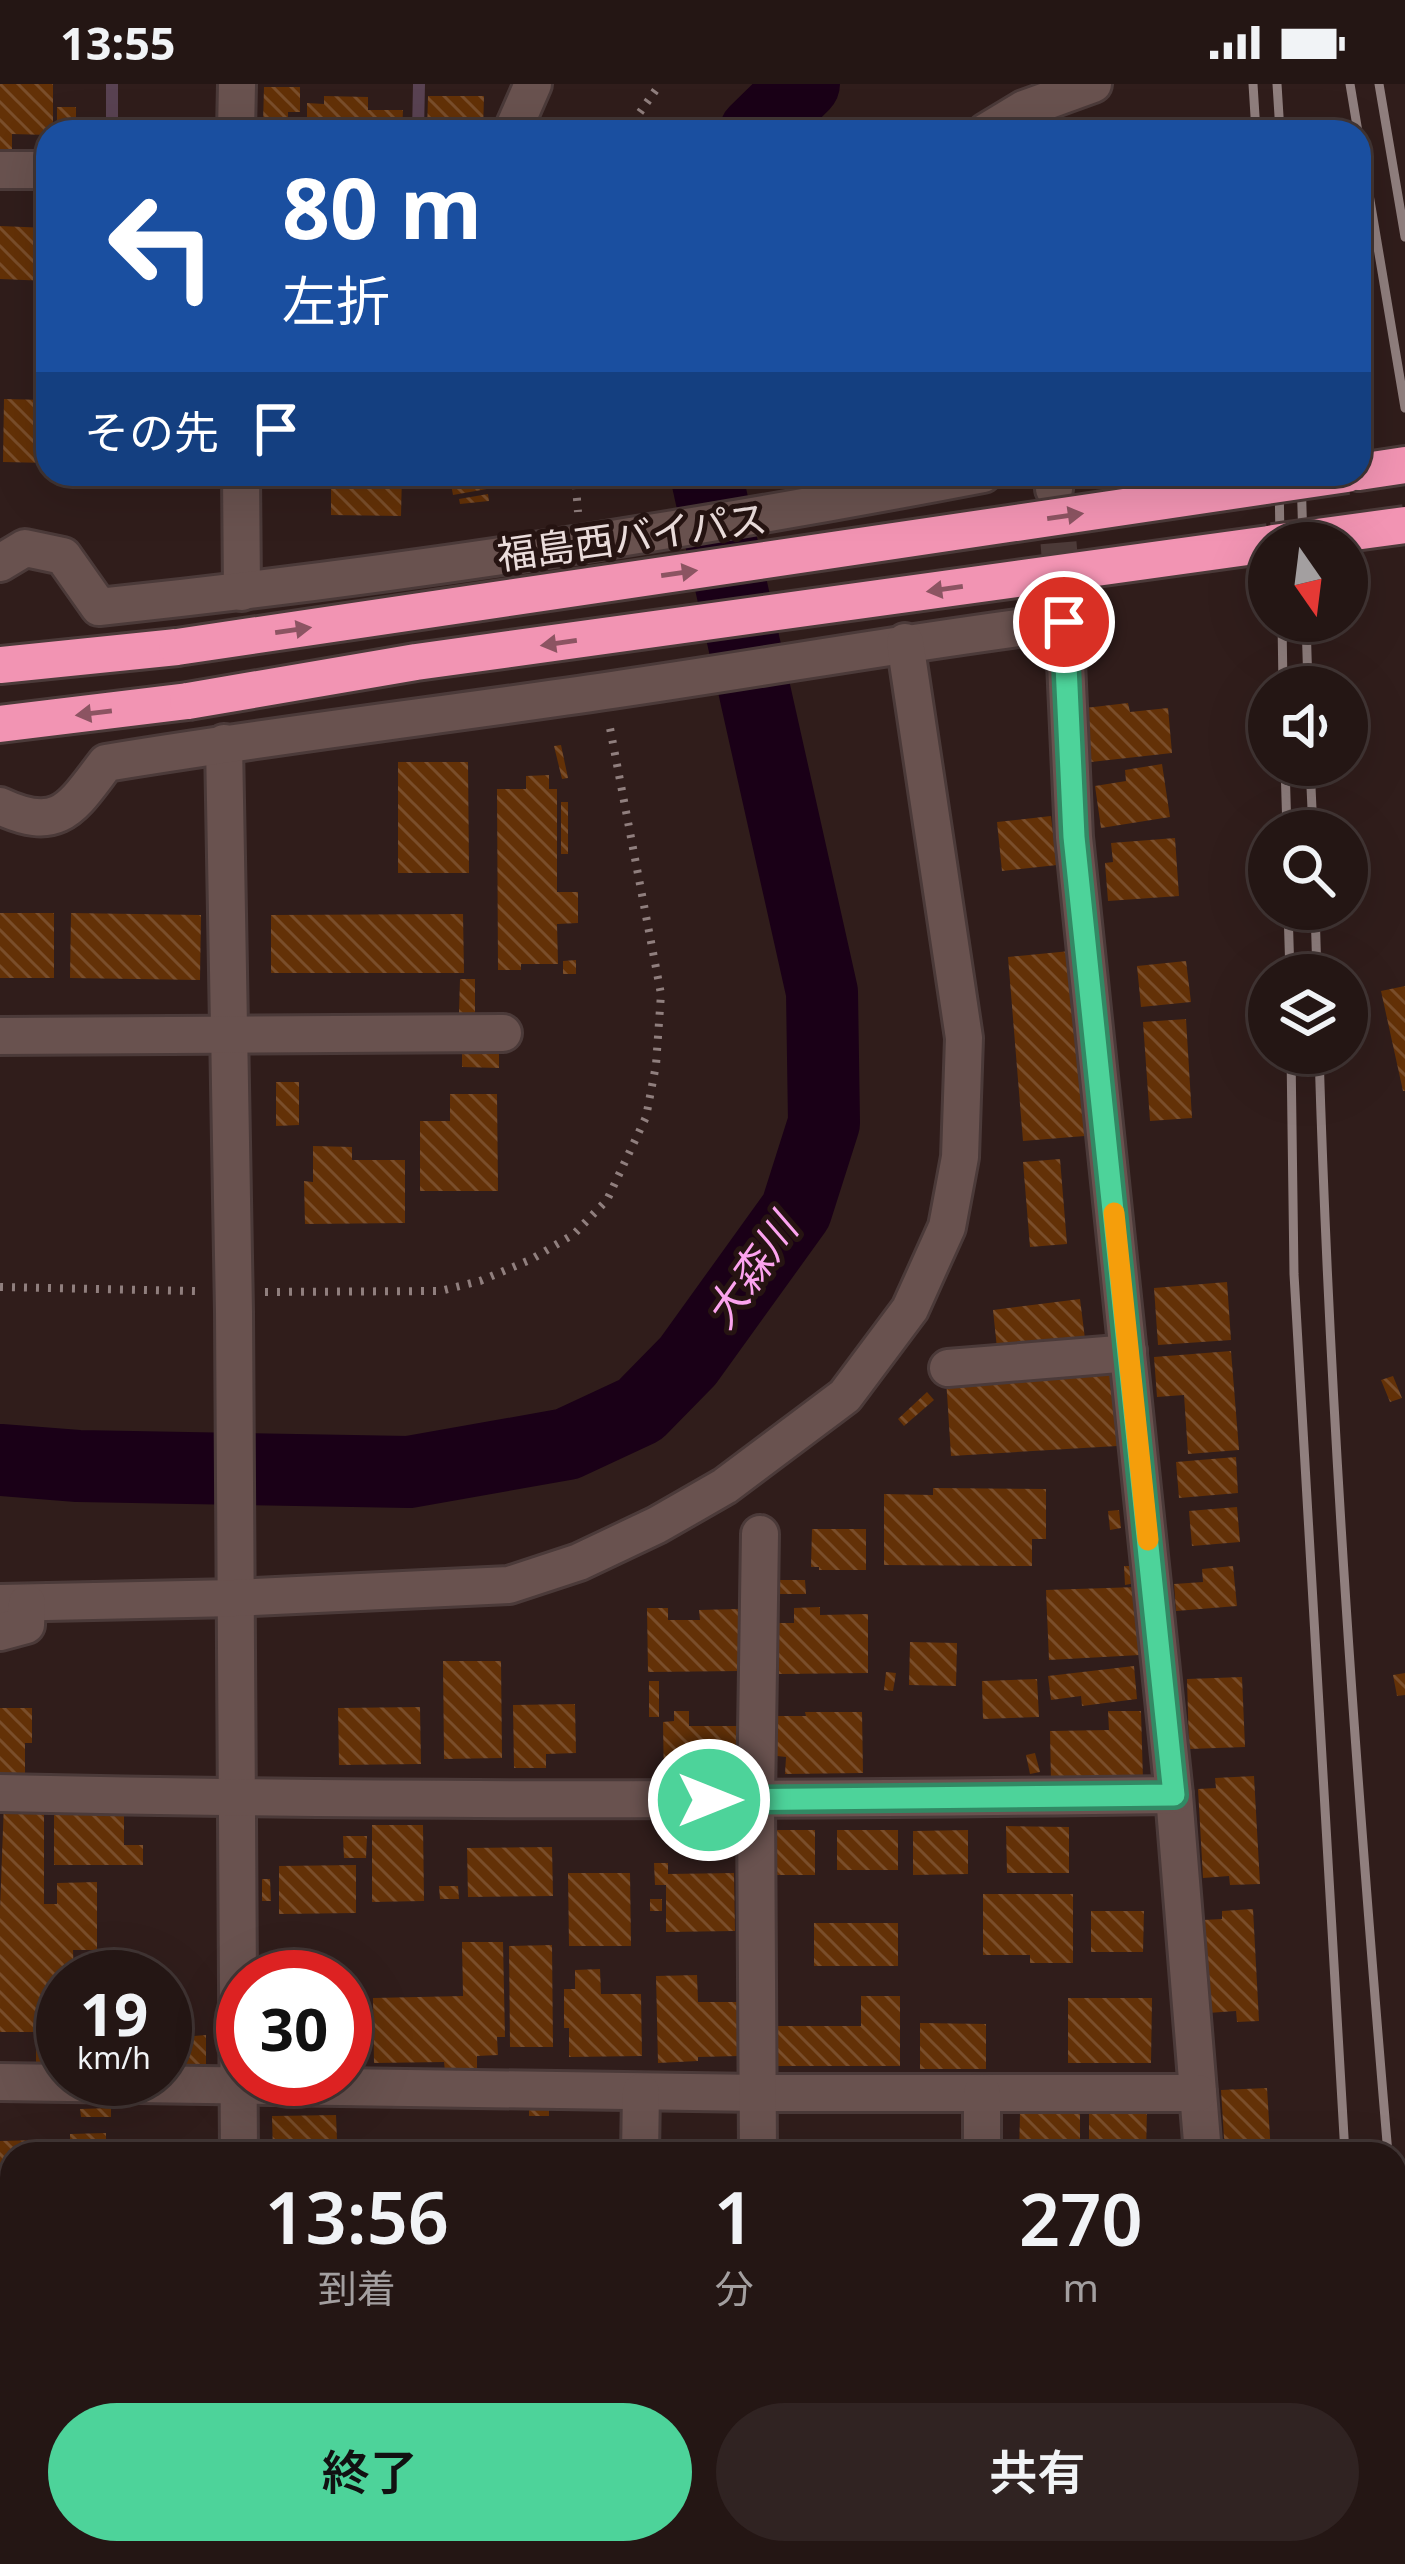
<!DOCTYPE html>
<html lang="ja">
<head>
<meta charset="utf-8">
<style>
	body { margin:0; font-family:"Noto Sans","Noto Sans JP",sans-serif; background:#302322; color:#f1f3f6; height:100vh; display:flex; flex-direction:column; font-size:45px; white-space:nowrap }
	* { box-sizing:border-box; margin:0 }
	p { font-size:39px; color:#a39fa0 }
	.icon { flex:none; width:66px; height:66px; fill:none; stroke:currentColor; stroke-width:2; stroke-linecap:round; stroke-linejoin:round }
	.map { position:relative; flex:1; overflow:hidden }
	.details { position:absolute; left:0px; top:2058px; width:1407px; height:423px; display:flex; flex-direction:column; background:#241614; border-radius:36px 36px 0 0; box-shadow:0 12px 48px #0002,0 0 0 3px #413534 }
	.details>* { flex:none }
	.guide { position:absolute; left:36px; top:36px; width:1335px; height:366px; border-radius:36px; box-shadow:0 12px 48px #0002,0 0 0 3px #413534; background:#1a4fa0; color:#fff; overflow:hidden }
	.needle { width:78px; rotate:166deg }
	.tools { position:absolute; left:1248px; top:438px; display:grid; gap:24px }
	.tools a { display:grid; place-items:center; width:120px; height:120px; border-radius:50%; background:#241614; box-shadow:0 12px 48px #0002,0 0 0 3px #413534; font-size:60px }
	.speed { position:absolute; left:36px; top:1866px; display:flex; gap:24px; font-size:60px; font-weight:700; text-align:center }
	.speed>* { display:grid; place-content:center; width:156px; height:156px; border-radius:50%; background:#241614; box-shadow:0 12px 48px #0002,0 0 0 3px #413534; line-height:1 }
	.speed small { font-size:30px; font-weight:400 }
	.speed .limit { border:18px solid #d22; background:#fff; color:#111 }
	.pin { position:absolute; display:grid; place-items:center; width:102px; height:102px; color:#fff; margin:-51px; border:6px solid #fff; border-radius:50%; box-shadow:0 3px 12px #0007 }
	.me { position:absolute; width:132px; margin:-66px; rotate:90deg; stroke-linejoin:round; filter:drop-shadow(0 0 9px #0008) }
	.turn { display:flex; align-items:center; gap:42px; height:252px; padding:0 48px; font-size:54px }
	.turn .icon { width:156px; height:156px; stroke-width:2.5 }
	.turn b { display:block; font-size:84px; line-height:102px }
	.then { display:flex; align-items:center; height:114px; padding:0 48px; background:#0003; gap:24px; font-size:45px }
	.eta { display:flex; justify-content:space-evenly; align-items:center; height:204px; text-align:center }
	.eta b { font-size:72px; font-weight:600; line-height:84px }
	.action { display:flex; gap:24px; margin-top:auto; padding:24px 48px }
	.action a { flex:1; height:138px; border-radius:72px; background:#4dd39a; color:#111; font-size:48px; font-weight:600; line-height:138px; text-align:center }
	.action a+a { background:#302322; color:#f1f3f6 }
	.status { display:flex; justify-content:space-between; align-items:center; height:84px; padding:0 60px; background:#241614; direction:ltr }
	.status svg { height:33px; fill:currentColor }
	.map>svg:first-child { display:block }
</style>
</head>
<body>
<div class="status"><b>13:55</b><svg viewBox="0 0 49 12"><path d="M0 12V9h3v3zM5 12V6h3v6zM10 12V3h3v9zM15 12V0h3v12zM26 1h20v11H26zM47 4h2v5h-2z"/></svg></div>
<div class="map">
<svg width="1405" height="2480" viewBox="0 0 1405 2480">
	<defs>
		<pattern id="building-back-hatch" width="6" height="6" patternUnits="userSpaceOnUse" patternTransform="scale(3)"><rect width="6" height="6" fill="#633107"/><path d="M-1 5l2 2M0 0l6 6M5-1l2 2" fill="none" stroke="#7a4e2b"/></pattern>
	</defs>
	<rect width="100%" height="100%" fill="#301d1b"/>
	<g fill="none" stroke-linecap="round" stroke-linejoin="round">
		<g stroke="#594252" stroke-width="12">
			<polyline points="112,0 112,48"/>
			<polyline points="418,48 419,0"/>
		</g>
		<g stroke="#1a0017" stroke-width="72">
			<polyline points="755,48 804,0"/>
			<polyline points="0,1376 78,1382 409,1388 567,1360 640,1326 688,1277 796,1127 824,1039 822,908 706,390"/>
		</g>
	</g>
	<g fill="url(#building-back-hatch)">
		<polygon points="0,0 53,0 53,48 48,48 48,51 12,50 12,67 0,67"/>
		<polygon points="264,3 300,3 300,28 288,28 288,39 263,39"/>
		<polygon points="324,12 368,13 368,26 403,26 402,48 303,48 303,40 307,40 307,19 324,20"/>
		<polygon points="428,12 484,12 483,48 427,48"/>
		<rect x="57" y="23" width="19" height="21"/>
		<polygon points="0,142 48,144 48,197 0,195"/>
		<polygon points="4,315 47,316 48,379 3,378"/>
		<polygon points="300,390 320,390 319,398 299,398"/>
		<polygon points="331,390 402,390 401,432 331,431"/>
		<polygon points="425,390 495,390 498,403 453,411 450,395 426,399"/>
		<polygon points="488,410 489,417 460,420 459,415"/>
		<polygon points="1128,619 1130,628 1168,624 1172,669 1091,678 1085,624"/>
		<polygon points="561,661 568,694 562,695 554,662"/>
		<polygon points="398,678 468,678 469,789 398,789"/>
		<polygon points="1162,680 1170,733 1101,744 1095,702 1126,697 1125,686"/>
		<polygon points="549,691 549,705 557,705 557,808 578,808 578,839 557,840 558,880 521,880 521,886 498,886 497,705 526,705 526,692"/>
		<rect x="561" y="718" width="7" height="52"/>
		<polygon points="1051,732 1057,781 1002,787 997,738"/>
		<polygon points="1175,754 1179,812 1108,817 1105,779 1113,778 1111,759"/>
		<rect x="0" y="829" width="54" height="65"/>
		<polygon points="71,829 201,831 200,896 70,894"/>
		<polygon points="463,830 464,889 271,889 271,831"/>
		<polygon points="1070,867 1085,1052 1023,1057 1008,873"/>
		<polygon points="576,876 576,890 563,890 563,877"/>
		<polygon points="1186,877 1191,918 1141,923 1137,882"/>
		<polygon points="460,895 475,895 475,929 459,929"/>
		<polygon points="1405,902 1405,1007 1403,1007 1381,907"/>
		<polygon points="1186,935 1192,1034 1150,1037 1143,938"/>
		<polygon points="462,966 499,966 499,984 462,983"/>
		<polygon points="276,998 299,998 299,1041 276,1042"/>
		<polygon points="450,1010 497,1010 498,1107 420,1107 420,1037 450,1037"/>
		<polygon points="313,1062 352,1063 352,1076 405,1076 405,1139 305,1140 304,1097 313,1098"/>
		<polygon points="1060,1075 1067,1160 1030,1163 1023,1078"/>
		<polygon points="1227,1198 1231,1256 1158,1261 1154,1204"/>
		<polygon points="1080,1215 1086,1263 998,1274 993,1226"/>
		<polygon points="1231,1267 1239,1366 1188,1370 1184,1311 1157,1313 1154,1273"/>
		<polygon points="1112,1284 1117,1362 951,1372 946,1294"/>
		<polygon points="1393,1292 1402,1314 1390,1318 1381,1296"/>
		<polygon points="927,1308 934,1316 904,1342 898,1335"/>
		<polygon points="1236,1373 1238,1409 1179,1414 1176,1378"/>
		<polygon points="933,1404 1046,1405 1046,1455 1032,1455 1032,1482 884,1481 884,1410 933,1411"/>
		<polygon points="1237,1423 1240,1458 1192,1462 1189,1427"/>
		<polygon points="1119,1426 1121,1444 1110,1446 1108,1427"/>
		<polygon points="812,1445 866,1445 866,1486 819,1486 819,1483 811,1483"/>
		<polygon points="1124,1482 1135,1482 1136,1499 1125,1501"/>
		<polygon points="1233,1482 1237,1522 1176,1527 1174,1500 1203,1498 1202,1485"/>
		<polygon points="775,1496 805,1496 806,1510 775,1510"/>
		<polygon points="1137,1503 1140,1571 1049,1576 1046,1506"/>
		<polygon points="820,1523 820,1531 868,1530 868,1589 779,1590 778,1539 794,1539 794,1524"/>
		<polygon points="647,1524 668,1524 668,1536 700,1536 699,1526 740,1525 741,1587 648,1588"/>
		<polygon points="910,1558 957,1559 956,1602 909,1601"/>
		<polygon points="443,1577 501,1577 502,1674 444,1675"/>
		<polygon points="1134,1582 1137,1615 1082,1622 1081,1612 1051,1616 1048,1592"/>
		<polygon points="886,1588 896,1589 893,1607 884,1606"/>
		<polygon points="1405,1589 1405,1611 1397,1612 1393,1591"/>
		<polygon points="1242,1593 1245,1663 1189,1665 1187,1595"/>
		<polygon points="1037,1595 1039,1633 983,1635 982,1597"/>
		<rect x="649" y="1597" width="10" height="36"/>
		<polygon points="575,1620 576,1669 546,1670 546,1684 514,1684 513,1621"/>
		<polygon points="420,1623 421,1680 339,1681 338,1624"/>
		<polygon points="0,1624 32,1624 32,1659 25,1659 25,1692 0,1693"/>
		<polygon points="674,1627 689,1627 689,1642 738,1642 738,1699 664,1700 663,1638 674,1637"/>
		<polygon points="1108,1627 1141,1627 1143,1696 1051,1698 1050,1647 1109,1646"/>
		<polygon points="805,1628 862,1628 863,1689 785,1690 786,1673 777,1672 776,1632 806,1632"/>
		<polygon points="1035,1669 1040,1688 1030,1690 1026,1671"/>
		<polygon points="1254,1692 1260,1800 1230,1801 1229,1792 1203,1794 1198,1705 1216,1704 1215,1694"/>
		<polygon points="4,1718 44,1718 44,1820 57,1820 57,1799 97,1798 97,1866 73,1866 74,1893 63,1893 63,1931 35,1932 35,1948 0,1948 0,1825"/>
		<polygon points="54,1725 124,1725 124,1761 143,1761 143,1781 54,1781"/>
		<polygon points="372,1741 423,1741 424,1817 372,1818"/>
		<polygon points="1006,1742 1069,1743 1069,1789 1007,1789"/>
		<polygon points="774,1746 815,1746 815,1791 773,1791"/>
		<rect x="837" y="1746" width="61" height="40"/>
		<polygon points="968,1746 968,1790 913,1791 913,1747"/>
		<polygon points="343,1752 367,1752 366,1774 344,1774"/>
		<polygon points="552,1763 553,1812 468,1813 467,1764"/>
		<polygon points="654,1779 668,1779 668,1790 734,1789 735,1847 666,1848 666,1801 655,1801"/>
		<polygon points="356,1781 356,1829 279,1830 279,1782"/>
		<polygon points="568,1789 630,1789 631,1862 569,1862"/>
		<polygon points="262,1795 270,1795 271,1817 262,1817"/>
		<polygon points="439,1802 458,1802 459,1815 440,1815"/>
		<polygon points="983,1810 1073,1810 1073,1879 1030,1879 1030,1871 983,1871"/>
		<rect x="650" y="1815" width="12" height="12"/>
		<polygon points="1253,1825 1259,1937 1237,1938 1236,1927 1208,1929 1203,1836 1222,1835 1222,1827"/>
		<polygon points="1091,1827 1144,1827 1143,1868 1091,1868"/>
		<rect x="814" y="1839" width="84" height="43"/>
		<polygon points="462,1858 503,1858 505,1953 497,1953 498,1971 477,1972 477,1988 445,1988 444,1978 374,1979 373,1914 463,1912"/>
		<polygon points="552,1861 553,1963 510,1963 509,1862"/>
		<polygon points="600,1885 601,1910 641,1910 642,1972 569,1973 569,1944 564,1944 564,1905 575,1905 575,1886"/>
		<polygon points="697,1891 698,1918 739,1918 739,1972 698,1973 698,1977 658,1979 656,1892"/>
		<polygon points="345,1904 360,1904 361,1980 345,1981"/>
		<polygon points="861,1912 900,1912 900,1982 772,1982 772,1942 861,1942"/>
		<polygon points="1068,1914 1152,1914 1151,1979 1068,1979"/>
		<polygon points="174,1916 174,1932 194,1932 194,1952 206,1951 206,1980 191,1981 191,1986 165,1986 165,1917"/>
		<polygon points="44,1934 63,1934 63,1985 36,1986 36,1955 44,1955"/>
		<polygon points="920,1939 986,1940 986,1985 920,1985"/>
		<polygon points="1267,2004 1271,2070 1225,2070 1221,2006"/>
		<rect x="529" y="2021" width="20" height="11"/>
		<polygon points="111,2024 111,2033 81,2033 80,2025"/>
		<polygon points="1089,2024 1147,2024 1146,2070 1089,2070"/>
		<polygon points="1020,2029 1080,2029 1080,2070 1019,2070"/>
		<polygon points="336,2031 337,2057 332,2058 332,2070 273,2070 272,2032"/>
		<polygon points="106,2049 106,2070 70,2070 70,2050"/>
		<polygon points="40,2056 40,2070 12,2070 12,2121 0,2121 0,2057"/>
		<polygon points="522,2057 580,2057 580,2070 523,2070"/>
		<rect x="773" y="2059" width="177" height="11"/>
		<polygon points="0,2225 12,2225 12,2273 0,2274"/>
		<polygon points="12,2328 12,2352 0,2352 0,2329"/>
		<rect x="0" y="2371" width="12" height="86"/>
		<rect x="272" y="2469" width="66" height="7"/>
		<polygon points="345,2469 450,2469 450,2477 345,2479"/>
		<polygon points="455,2469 600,2469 600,2475 455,2477"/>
		<polygon points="1172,2469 1201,2469 1202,2480 1173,2480"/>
		<polygon points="1253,2469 1288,2469 1289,2480 1254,2480"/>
	</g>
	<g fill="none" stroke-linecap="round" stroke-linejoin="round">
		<polyline stroke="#4c3a38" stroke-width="36" stroke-dasharray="36 18" stroke-linecap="butt" points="1054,405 1063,513"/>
		<defs>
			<g id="minor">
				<polyline points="236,48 237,0"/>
				<polyline points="512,48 533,0"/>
				<polyline points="986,48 1024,25 1093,0"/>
				<polyline points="0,86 48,86"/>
				<polyline points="241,390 242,508"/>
				<polyline points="1054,405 1055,390"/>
				<path d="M 0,479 L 25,464 L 63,472 L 99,523 C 395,492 691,446 983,390"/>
				<polyline points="1063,513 1074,753 1174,1711 1203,2070"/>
				<polyline points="224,659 234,1228 239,2070"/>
				<path d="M 0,722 C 60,750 72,723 106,679 C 274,651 443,631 612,606 C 763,584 912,557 1063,538"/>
				<polyline points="0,952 503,949"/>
				<polyline points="948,1284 1118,1270 1128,1267"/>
				<polyline points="0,1519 235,1514 509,1501 579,1478 657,1441 725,1402 845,1312 910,1225 947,1143 960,1073 964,954 905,558"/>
				<polyline points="0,1548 26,1541 27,1519"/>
				<path d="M 0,1709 C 392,1718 783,1716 1174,1711"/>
				<polyline points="0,1998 759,2009 1198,2009"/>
				<polyline points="640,2070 641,2008"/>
				<polyline points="758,2070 756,1716 760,1450"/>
				<polyline points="982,2070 982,2009"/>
				<polyline points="1237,2469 1237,2480"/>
				<polyline points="232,2480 232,2469"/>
				<polyline points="754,2480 754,2469"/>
			</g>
			<g id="highway">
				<polyline points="1359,388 1405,381"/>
				<polyline points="0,581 177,563"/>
				<polyline points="0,640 188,617"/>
			</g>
		</defs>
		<use href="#minor" stroke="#4b3a39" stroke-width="42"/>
		<use href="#highway" stroke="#4b3a39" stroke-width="42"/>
		<g stroke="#907f7e" stroke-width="8" stroke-dasharray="3 9" stroke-linecap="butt">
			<polyline points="626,48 660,0"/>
			<polyline points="575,390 578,428"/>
			<polyline points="0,1203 196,1207"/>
			<polyline points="265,1208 440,1207 480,1197 532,1175 574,1150 607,1116 646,1033 656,981 661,910 610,644"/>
		</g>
		<use href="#minor" stroke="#69524f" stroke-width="36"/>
		<use href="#highway" stroke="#f294b3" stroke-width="36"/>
		<g stroke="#907f7e" stroke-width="9">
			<polyline points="1253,0 1256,48"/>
			<polyline points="1277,0 1280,48"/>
			<polyline points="1350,0 1358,48"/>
			<polyline points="1379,0 1405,153"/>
			<polyline points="1359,51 1405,324"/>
			<polyline points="1279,390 1280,459"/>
			<polyline points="1301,390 1303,459"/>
			<polyline points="1282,537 1283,603"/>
			<polyline points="1306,537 1308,603"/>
			<polyline points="1285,681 1287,747"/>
			<polyline points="1310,681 1313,747"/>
			<polyline points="1288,825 1290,891"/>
			<polyline points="1315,825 1317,891"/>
			<polyline points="1291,969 1294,1190 1345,2070"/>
			<path d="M 1319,969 C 1330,1336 1357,1704 1388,2070"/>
			<polyline points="1395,2151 1405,2269"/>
			<polyline points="1369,2469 1370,2480"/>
		</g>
		<defs>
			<g id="highway-bridge">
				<polyline points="1273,459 1405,441"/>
				<polyline points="177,563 1347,390"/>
				<polyline points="188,617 416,578 1269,460"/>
			</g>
		</defs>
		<use href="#highway-bridge" stroke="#4b3a39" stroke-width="42" stroke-linecap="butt"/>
		<use href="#highway-bridge" stroke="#f294b3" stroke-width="36"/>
	</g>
	<defs><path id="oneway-solid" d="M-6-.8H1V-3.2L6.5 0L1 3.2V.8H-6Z" transform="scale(3)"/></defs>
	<g fill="#8c5462">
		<use href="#oneway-solid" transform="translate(1065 432) rotate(-8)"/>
		<use href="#oneway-solid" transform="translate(679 489) rotate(-8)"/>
		<use href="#oneway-solid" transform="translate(945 505) rotate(172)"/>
		<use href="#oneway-solid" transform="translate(293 546) rotate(-8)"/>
		<use href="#oneway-solid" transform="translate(559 559) rotate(172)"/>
		<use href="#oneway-solid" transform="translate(94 629) rotate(173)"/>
	</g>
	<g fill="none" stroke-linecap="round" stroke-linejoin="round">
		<defs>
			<polyline id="route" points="709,1716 1174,1711 1074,753 1064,538"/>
		</defs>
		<use href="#route" stroke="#328964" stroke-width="30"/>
		<use href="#route" stroke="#4dd39a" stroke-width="21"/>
		<polyline stroke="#f59e0b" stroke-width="21" points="1114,1129 1148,1456"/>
	</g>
	<g text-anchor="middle" stroke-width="10" stroke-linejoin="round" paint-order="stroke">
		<g font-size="39" fill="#ebdddc" stroke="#261412">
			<text transform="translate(632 453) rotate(-8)" y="14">福島西バイパス</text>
		</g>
		<g font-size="42" font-style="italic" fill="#fca3ef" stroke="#261412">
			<text transform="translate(751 1187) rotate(-55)" y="15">大森川</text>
		</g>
	</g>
</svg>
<div class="tools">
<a><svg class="needle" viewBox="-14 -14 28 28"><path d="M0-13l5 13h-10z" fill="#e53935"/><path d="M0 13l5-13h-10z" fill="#a39fa0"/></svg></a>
<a><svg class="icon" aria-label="sound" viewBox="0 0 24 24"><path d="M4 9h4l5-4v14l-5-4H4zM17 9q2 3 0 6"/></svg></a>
<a><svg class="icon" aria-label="search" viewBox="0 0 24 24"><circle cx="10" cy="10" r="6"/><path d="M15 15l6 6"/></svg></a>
<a><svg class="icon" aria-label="layers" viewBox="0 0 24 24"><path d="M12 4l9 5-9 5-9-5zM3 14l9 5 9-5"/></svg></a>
</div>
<div class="speed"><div>19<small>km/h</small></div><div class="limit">30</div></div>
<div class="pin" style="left:1064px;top:538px;background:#d93025"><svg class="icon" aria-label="arrive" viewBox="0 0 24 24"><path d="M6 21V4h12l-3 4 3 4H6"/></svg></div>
<svg class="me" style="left:709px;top:1716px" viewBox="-20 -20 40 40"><circle r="17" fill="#4dd39a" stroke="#fff" stroke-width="3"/><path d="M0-11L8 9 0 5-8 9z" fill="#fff"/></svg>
<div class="guide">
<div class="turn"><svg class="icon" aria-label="left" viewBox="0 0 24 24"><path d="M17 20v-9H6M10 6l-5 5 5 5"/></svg><div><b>80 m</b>左折</div></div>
<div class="then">その先<svg class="icon" aria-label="arrive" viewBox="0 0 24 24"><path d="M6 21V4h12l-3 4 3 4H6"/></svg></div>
</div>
<section class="details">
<div class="eta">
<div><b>13:56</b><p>到着</p></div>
<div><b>1</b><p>分</p></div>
<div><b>270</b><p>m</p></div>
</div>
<div class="action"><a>終了</a><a>共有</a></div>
</section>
</div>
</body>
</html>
